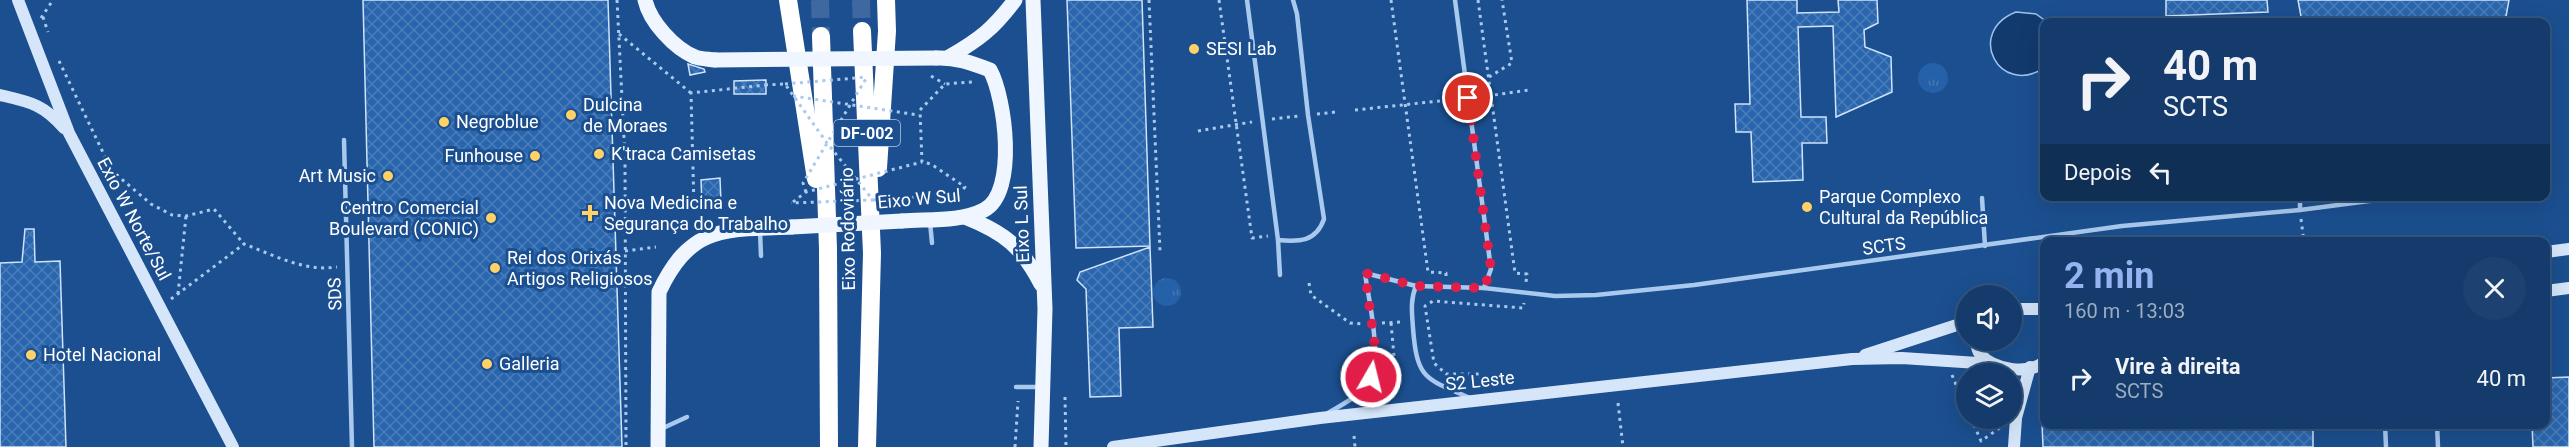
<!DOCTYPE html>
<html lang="pt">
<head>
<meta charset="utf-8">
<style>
	body { margin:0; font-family:Roboto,sans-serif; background:#1d4271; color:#f1f3f6; height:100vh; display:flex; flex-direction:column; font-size:22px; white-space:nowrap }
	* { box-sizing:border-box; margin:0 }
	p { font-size:20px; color:#9dadc1 }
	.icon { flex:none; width:33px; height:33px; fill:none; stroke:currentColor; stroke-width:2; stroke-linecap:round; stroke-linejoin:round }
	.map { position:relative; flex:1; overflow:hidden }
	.drawer { position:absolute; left:2040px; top:237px; width:510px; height:192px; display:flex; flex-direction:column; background:#143b6b; border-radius:12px; box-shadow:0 6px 24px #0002,0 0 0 2px #33557e }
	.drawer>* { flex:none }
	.hud { position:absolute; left:2040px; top:18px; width:510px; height:183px; border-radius:12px; box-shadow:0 6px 24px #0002,0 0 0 2px #33557e; background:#143b6b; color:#f1f3f6; overflow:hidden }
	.fabs { position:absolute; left:1956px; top:285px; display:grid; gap:12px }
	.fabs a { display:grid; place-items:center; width:66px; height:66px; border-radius:50%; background:#143b6b; box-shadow:0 6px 24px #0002,0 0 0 2px #33557e; font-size:30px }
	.pin { position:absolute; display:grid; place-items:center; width:51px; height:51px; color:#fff; margin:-26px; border:3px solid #fff; border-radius:50%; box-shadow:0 2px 6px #0007 }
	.me { position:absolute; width:66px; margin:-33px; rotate:8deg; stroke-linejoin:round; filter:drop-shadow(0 0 4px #0008) }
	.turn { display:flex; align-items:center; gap:21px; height:126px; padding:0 24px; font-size:27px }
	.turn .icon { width:78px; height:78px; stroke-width:2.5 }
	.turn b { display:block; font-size:42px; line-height:51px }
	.then { display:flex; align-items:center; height:57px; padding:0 24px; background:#0003; gap:12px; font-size:22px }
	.round { display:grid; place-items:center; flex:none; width:63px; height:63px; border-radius:32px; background:#1d4271 }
	.headline { display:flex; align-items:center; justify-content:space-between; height:102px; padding:0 24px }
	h1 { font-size:36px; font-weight:700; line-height:45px; color:#95b2f1 }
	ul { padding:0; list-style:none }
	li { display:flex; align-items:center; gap:18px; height:78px; padding:0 24px }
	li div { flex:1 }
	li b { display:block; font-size:22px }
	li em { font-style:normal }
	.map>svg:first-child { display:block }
</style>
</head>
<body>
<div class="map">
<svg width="2569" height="447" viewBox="0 0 2569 447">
	<defs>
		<pattern id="grass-tufts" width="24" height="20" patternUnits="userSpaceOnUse" patternTransform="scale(1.5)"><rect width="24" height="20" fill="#2461a8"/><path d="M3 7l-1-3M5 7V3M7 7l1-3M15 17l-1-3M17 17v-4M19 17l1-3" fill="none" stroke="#4579b5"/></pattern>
		<pattern id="building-cross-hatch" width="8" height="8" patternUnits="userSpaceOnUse" patternTransform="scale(1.5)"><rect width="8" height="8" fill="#2a66ad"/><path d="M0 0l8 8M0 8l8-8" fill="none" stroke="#4a7db9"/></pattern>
	</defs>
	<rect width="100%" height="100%" fill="#1b4f8f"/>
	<g fill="url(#grass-tufts)">
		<circle cx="1933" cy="78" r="15"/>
		<circle cx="1167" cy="292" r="14"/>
	</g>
	<path fill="#123a6d" stroke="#9cc4f0" stroke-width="1.5" d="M 2016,12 L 2036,14 L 2047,22 L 2044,22 L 2044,68 C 1999,97 1965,32 2016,12 Z"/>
	<g fill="url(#building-cross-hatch)" stroke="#cfe3fa" stroke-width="1.5">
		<polygon points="363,0 608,0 622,447 374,447"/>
		<polygon points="1067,0 1142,0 1150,246 1076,248"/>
		<polygon points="1747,0 1797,0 1797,13 1839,12 1838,0 1877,0 1878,23 1864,30 1865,47 1891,57 1892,92 1836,117 1833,26 1798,27 1801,117 1826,117 1827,143 1802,143 1803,180 1753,182 1751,132 1736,132 1735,104 1750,104"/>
		<polygon points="2166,0 2267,0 2268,12 2166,16"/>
		<polygon points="2298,0 2509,0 2505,22 2302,22"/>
		<polygon points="688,64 704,69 705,72 690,75"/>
		<polygon points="766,80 766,94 734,94 734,81"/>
		<polygon points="720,178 721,203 702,204 701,180"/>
		<polygon points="25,229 34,229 35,262 60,261 66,447 0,447 0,263 22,262"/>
		<polygon points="1150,247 1153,327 1119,328 1121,396 1090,397 1086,289 1077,280 1080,272"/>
		<polygon points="2569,377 2569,447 2533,447 2532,424 2546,424 2546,378"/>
		<polygon points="2042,424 2313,424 2313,447 2043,447"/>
	</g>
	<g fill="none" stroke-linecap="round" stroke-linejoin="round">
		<g stroke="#3d69a0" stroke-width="18" stroke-dasharray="18 9" stroke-linecap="butt">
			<polyline points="820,0 821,36"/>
			<polyline points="861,0 862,31"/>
		</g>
		<g stroke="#a9c9ee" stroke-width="3" stroke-dasharray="3 4.5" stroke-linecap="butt">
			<polyline points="617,0 625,157 692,153"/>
			<polyline points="1149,0 1160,251"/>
			<polyline points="1219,0 1252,238 1268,236"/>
			<polyline points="1391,0 1428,272 1446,273 1446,276"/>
			<polyline points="1478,0 1515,273 1527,274 1526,282"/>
			<polyline points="43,17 48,32"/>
			<polyline points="41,18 53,0"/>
			<polyline points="619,34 691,93"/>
			<polyline points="59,61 112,171 151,204 172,215 186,216 214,209 244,244"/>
			<polyline points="931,76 945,84"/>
			<polyline points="1489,77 1512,63 1502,0"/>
			<polyline points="1480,97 1529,90"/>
			<polyline points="1355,110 1458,99"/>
			<polyline points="1317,114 1336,112"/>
			<polyline points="1272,119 1299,116"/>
			<polyline points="1198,131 1252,122"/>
			<polyline points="625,157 626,447"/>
			<polyline points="921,197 958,195 965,187 931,164 922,162 920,110 945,84 972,82"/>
			<polyline points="694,207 691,93 765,85"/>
			<polyline points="2301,219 2304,242"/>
			<polyline points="2331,242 2339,242"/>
			<polyline points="625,251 656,247"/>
			<polyline points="1309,283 1311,295 1350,323 1363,324"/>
			<polyline points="178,294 186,216"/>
			<path d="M 171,299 L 244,244 C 274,255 304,272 337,267"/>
			<polyline points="1382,323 1402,322"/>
			<polyline points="1391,323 1397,390"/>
			<polyline points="1952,375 1966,409"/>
			<polyline points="1481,380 1480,374 1446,374 1434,363 1425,306 1433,301 1523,308 1524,303"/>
			<polyline points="1065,397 1066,447"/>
			<polyline points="1618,403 1623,447"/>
			<polyline points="1971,418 1981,441 2001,427"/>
			<polyline points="1354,436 1355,447"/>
			<polyline points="1015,447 1018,401"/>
		</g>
		<g stroke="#a9c9ee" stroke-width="4.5">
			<path d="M 1247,0 L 1278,240 C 1299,242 1316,242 1324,219 L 1308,115 L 1297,14 L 1293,0"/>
			<polyline points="1455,0 1491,269 1484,288"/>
			<polyline points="344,140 352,447"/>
			<polyline points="2300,196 2300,210"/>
			<polyline points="1982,198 1985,246"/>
			<polyline points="930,222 932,243"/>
			<polyline points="760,231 761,256"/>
			<polyline points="1278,240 1280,275"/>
			<path d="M 1416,286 C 1410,300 1412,313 1413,328 C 1417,380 1425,378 1470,398"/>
			<polyline points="1016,387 1040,387"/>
			<path d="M 1328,413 C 1338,407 1350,401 1359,393 C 1388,370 1369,306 1365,273 L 1416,286 L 1484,288 L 1555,296 L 1596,295 L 1694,285 L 2122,226 L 2300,210 L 2407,196"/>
			<polyline points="2385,424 2386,447"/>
			<polyline points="2437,424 2438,447"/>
			<polyline points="661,429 687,417"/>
		</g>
		<g stroke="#d6e6fa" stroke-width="12">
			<polyline points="18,0 69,133 233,447"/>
			<path d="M 0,95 C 30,102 43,104 64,128"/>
			<polyline points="2546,252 2569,249"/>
			<polyline points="2546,291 2569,288"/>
			<polyline points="2012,309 2044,309"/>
			<path d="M 1975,340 C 1977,345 1977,351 1980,354 C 1994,370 2028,375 2044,362"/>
			<polyline points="1865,355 1966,322"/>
			<polyline points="2012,393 2015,414"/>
			<polyline points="1113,447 1320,418 1852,359 1902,358 1993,364"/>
			<polyline points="2014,447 2016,418 2030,367"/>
		</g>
		<g stroke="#f0f6ff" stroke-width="15">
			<path d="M 645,0 C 650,22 674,48 695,57 C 701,59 709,59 715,60"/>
			<polyline points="1033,0 1045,309 1041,447"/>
			<path d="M 949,57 C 980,39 993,29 1015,0"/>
			<path d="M 965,217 C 1005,233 1021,246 1041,284"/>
			<path d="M 902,221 C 928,219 961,222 984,210 C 1018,193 1005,97 990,70 C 972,63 955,57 936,58"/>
			<path d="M 658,447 L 659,292 C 691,224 725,230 792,227"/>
		</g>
		<g stroke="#fff" stroke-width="18">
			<polyline points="788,0 816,179"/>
			<polyline points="862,31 872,253 867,447"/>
			<polyline points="821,36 828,249 829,447"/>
			<polyline points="878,168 887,31 886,0"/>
		</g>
		<g stroke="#a9c9ee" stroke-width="3" stroke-dasharray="3 4.5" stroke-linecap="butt">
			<polyline points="785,84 867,77"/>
			<polyline points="765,85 785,84 827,143 873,200 791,203"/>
			<polyline points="793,96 918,115"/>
			<polyline points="806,192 803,183 867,77"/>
			<polyline points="873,200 921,197"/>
			<polyline points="793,202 806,192 922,162"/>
		</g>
		<g stroke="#f0f6ff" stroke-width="15">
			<polyline points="715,60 936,58"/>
			<polyline points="792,227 902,221"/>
		</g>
	</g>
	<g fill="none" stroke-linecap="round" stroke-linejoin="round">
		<polyline stroke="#e11d48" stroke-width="10" stroke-dasharray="0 18" points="1371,377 1376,355 1365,273 1416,286 1484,288 1491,269 1468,98"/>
	</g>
	<g fill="#ffd166" stroke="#1b4f8f" stroke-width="2">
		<circle cx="1194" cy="49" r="6"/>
		<circle cx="571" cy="115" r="6"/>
		<circle cx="444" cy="122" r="6"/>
		<circle cx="599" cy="154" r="6"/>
		<circle cx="535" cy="156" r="6"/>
		<circle cx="388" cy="176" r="6"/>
		<circle cx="1807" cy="207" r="6"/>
		<path d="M587 204h6v6h6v6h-6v6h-6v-6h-6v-6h6z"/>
		<circle cx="491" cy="218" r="6"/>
		<circle cx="495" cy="268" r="6"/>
		<circle cx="31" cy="355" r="6"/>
		<circle cx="487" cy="364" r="6"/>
	</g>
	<g text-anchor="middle" stroke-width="6" stroke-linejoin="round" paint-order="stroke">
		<rect fill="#1b4f8f" stroke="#bbcadd" stroke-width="1.5" x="834" y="120" width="66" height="26" rx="4.5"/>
		<g font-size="16" font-weight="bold" fill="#fff">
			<text x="867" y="139">DF-002</text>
		</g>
		<g font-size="18" fill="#fff" stroke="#1b4f8f" text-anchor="start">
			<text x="1206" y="55">SESI Lab</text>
			<text x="583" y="111">Dulcina<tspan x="583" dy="21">de Moraes</tspan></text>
			<text x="456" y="128">Negroblue</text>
			<text x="611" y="160">K'traca Camisetas</text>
			<text x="523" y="162" text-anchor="end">Funhouse</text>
			<text x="376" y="182" text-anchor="end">Art Music</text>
			<text x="1819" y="203">Parque Complexo<tspan x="1819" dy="21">Cultural da República</tspan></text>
			<text x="604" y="209">Nova Medicina e<tspan x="604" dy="21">Segurança do Trabalho</tspan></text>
			<text x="479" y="214" text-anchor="end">Centro Comercial<tspan x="479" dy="21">Boulevard (CONIC)</tspan></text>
			<text x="507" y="264">Rei dos Orixás<tspan x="507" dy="21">Artigos Religiosos</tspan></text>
			<text x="43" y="361">Hotel Nacional</text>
			<text x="499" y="370">Galleria</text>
		</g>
		<g font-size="18" fill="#fff" stroke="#1b4f8f">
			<text transform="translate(919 199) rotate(-5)" y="6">Eixo W Sul</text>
			<text transform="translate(134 219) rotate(62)" y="6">Exio W Norte/Sul</text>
			<text transform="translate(1022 224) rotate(-92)" y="6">Eixo L Sul</text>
			<text transform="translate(848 229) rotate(-91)" y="6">Eixo Rodoviário</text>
			<text transform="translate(1884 246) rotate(-8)" y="6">SCTS</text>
			<text transform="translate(335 294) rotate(-92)" y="6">SDS</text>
			<text transform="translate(1480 381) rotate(-6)" y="6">S2 Leste</text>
		</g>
	</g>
</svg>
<div class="fabs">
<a><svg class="icon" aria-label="sound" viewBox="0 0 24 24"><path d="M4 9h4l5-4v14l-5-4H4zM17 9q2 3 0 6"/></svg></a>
<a><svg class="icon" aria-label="layers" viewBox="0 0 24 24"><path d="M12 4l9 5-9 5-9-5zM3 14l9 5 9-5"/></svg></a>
</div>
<div class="pin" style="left:1468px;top:98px;background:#d93025"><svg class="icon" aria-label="arrive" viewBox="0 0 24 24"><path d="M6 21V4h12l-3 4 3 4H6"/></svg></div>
<svg class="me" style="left:1371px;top:377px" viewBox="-20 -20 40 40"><circle r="17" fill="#e11d48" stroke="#fff" stroke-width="3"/><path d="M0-11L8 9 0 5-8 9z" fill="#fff"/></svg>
<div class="hud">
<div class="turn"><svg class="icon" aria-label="right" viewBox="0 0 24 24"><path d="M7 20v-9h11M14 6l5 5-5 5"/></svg><div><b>40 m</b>SCTS</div></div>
<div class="then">Depois<svg class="icon" aria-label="left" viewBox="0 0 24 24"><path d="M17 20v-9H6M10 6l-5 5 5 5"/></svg></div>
</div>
<section class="drawer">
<div class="headline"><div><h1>2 min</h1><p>160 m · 13:03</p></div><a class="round"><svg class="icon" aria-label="close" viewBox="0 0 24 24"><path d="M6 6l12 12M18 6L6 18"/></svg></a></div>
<ul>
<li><svg class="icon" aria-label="right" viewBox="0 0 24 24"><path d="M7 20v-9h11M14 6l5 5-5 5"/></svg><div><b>Vire à direita</b><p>SCTS</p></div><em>40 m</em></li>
</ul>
</section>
</div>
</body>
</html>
